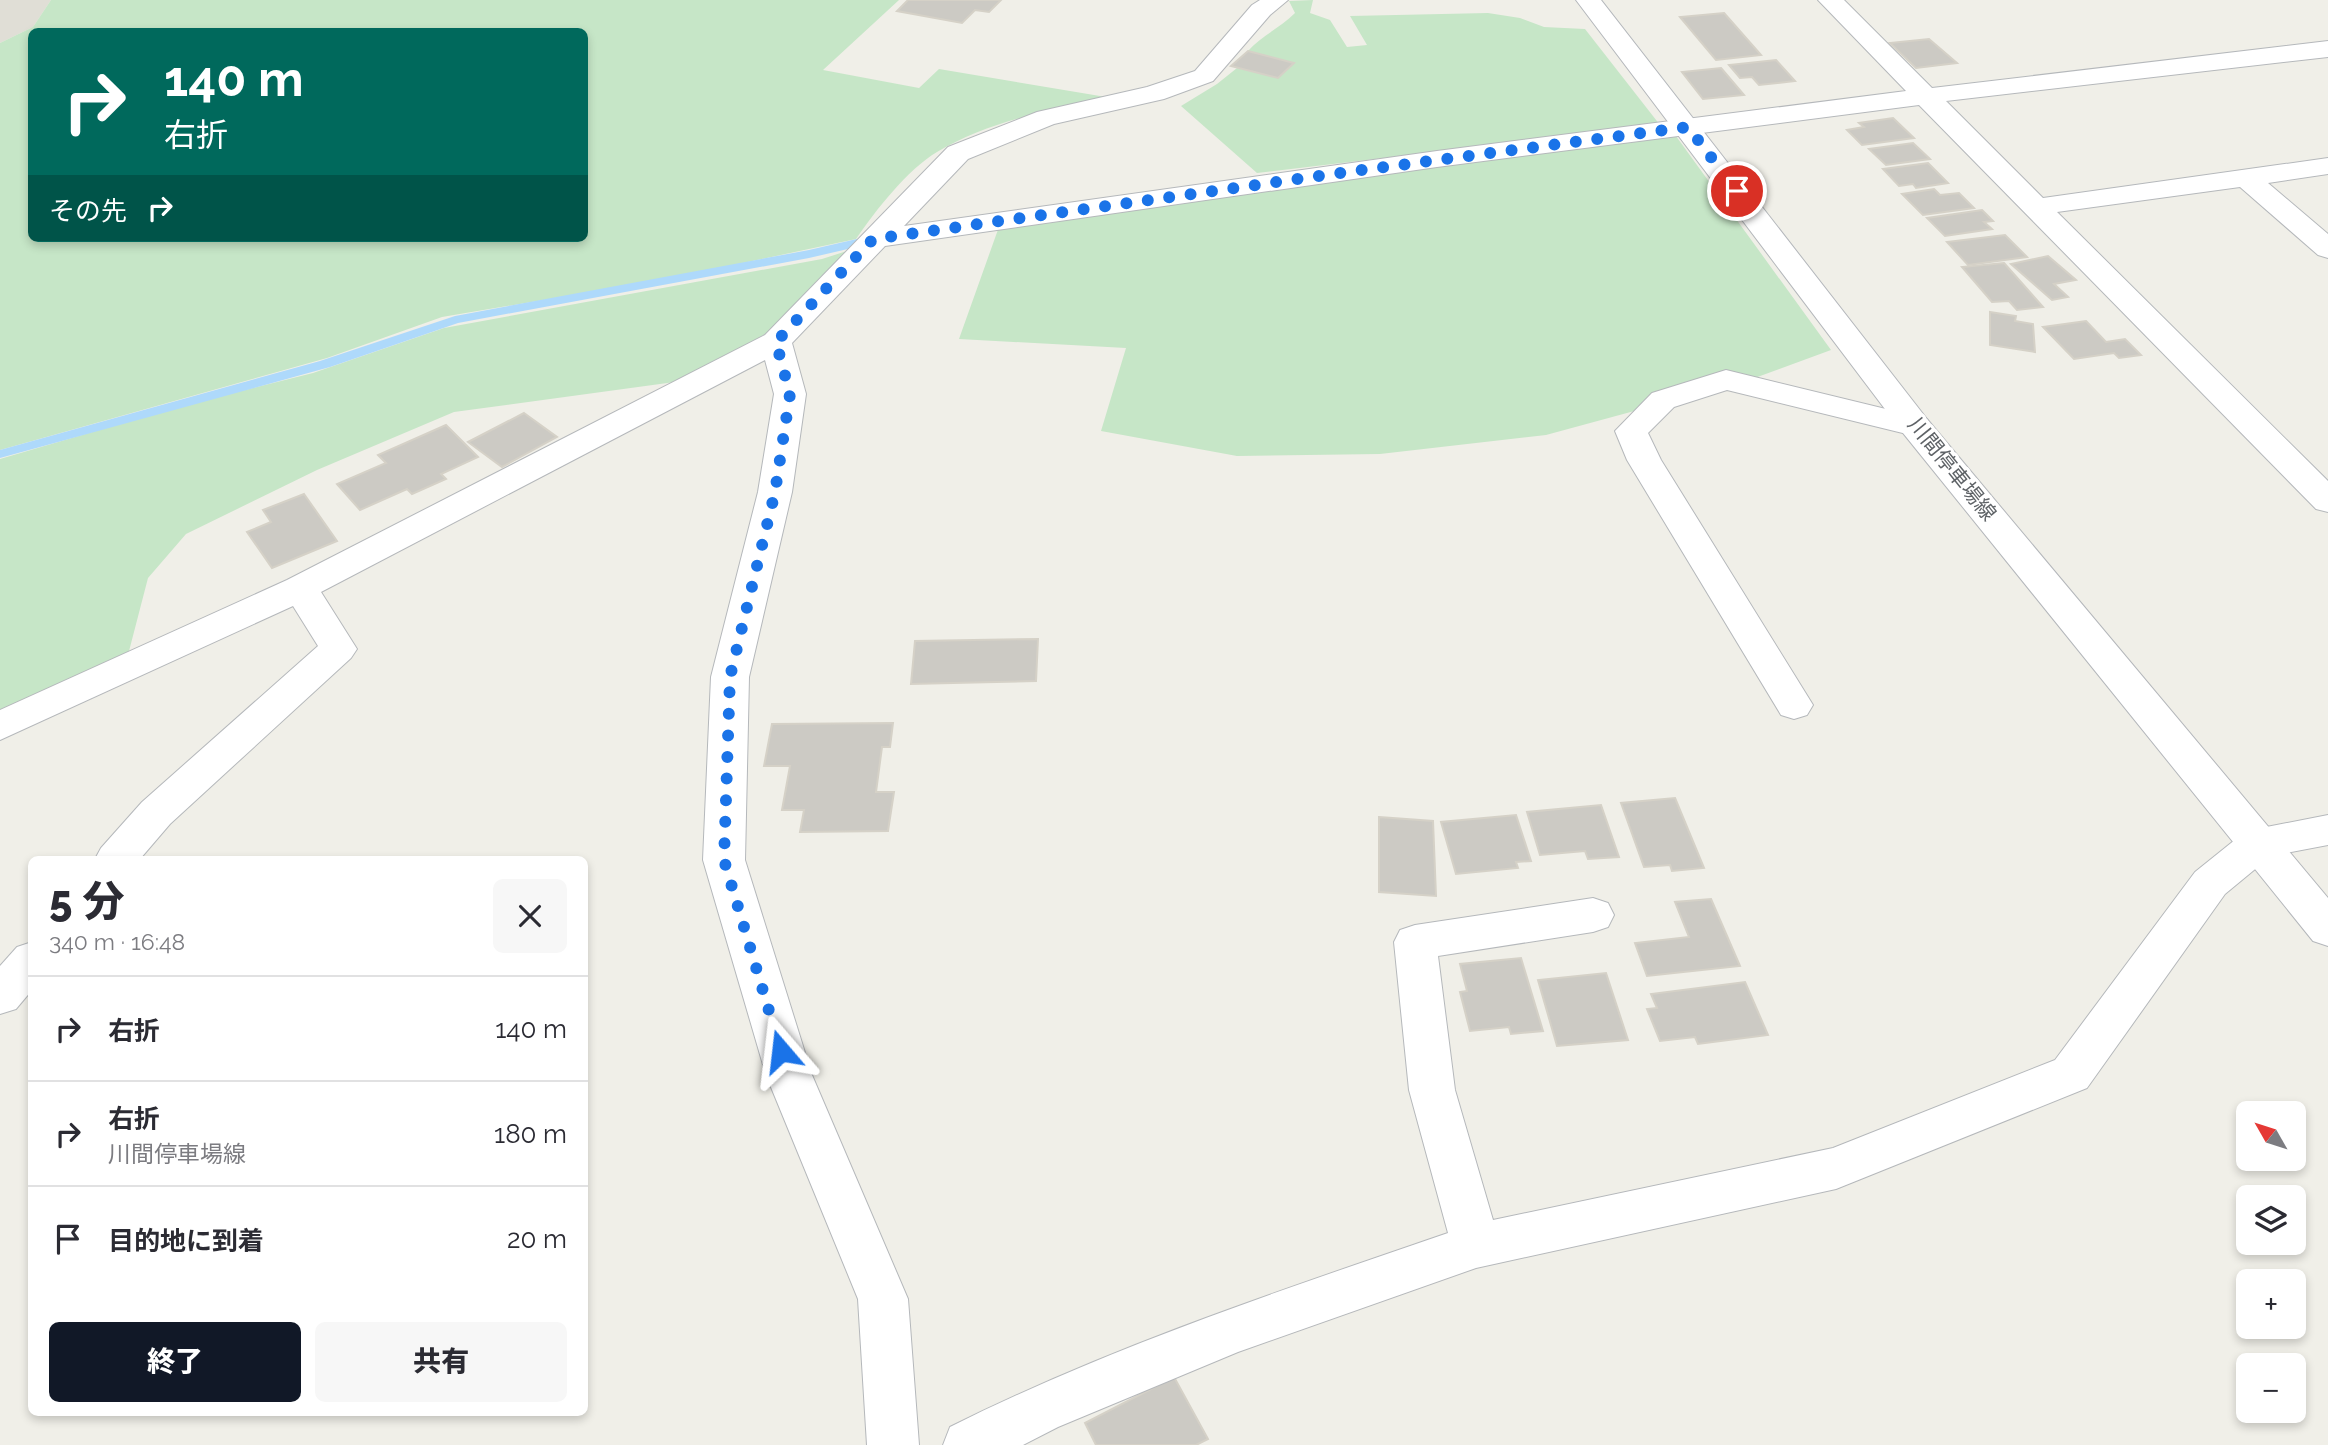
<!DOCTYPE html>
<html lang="ja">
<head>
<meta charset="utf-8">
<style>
	body { margin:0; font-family:Raleway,"Noto Sans JP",sans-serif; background:#f7f7f7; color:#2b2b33; height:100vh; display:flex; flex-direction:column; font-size:26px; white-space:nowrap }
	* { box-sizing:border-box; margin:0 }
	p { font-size:23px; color:#7c7c81 }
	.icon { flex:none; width:38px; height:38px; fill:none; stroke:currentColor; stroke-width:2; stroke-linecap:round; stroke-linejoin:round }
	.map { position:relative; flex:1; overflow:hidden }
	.drawer { position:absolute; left:28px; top:856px; width:560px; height:560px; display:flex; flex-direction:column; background:#fff; border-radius:10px; box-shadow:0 4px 10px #0003 }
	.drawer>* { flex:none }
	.hud { position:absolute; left:28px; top:28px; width:560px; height:214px; border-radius:10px; box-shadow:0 4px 10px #0003; background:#00695c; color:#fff; overflow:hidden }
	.needle { width:46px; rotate:309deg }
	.controls { position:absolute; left:2236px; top:1101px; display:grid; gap:14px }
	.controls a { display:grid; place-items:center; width:70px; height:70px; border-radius:10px; background:#fff; box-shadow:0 4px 10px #0003; font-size:35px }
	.pin { position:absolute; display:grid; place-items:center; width:60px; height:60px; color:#fff; margin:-30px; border:4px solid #fff; border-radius:50%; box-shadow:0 2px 7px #0007 }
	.me { position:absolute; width:77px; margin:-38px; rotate:343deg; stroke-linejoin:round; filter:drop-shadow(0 0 5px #0008) }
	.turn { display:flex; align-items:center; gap:24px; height:147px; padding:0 21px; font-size:32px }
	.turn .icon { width:91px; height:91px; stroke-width:2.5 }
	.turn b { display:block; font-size:49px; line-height:60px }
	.then { display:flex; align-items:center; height:66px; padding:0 21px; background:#0003; gap:14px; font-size:26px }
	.round { display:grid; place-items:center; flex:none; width:74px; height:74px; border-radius:10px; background:#f7f7f7 }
	.headline { display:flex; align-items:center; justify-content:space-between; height:119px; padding:0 21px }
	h1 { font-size:42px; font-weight:800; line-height:52px }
	.cta { display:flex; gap:14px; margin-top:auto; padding:14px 21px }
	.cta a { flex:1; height:80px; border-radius:10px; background:#111827; color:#fff; font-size:28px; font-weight:800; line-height:80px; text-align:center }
	.cta a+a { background:#f7f7f7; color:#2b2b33 }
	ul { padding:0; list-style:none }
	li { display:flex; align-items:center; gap:21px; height:105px; padding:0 21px; border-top:2px solid #e1e1e2 }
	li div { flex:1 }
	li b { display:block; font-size:26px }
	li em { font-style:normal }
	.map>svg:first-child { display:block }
</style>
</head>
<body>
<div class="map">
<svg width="2328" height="1445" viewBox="0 0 2328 1445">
	<rect width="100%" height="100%" fill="#f0efe8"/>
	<polygon fill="#e0ded6" points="0,0 51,0 33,27 0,43"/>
	<g fill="#c6e6c7" fill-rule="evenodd">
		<path d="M 51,0 L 899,0 L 823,70 L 919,88 L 939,69 L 1106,97 C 1049,111 989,121 937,152 C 907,170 876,210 856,239 L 663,280 L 442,317 L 327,358 L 0,450 L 0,43 L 33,27 ZM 32,32 L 584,32 L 584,238 L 32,238 Z"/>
		<path d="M 1313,0 L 1310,13 L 1330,20 L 1347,47 L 1367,45 L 1350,16 L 1488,13 L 1520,18 L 1544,27 L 1585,29 L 1660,125 L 1257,173 L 1181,106 L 1217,84 L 1237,68 L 1278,78 L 1293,63 L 1248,51 C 1261,36 1280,28 1295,13 L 1289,1 Z"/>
		<polygon points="1673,132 1831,350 1752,379 1546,435 1380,454 1237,456 1101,431 1126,348 959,339 1000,224"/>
		<polygon points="850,250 773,329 719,363 682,381 454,412 317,470 186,534 148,578 128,655 0,711 0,459 181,406 313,373 444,328 822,259"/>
	</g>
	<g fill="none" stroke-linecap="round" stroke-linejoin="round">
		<polygon fill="#aed9fb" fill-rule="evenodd" points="874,235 880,239 878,242 809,258 458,323 330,367 0,458 0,450 320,361 455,316 809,250"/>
	</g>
	<g fill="#cccac4" stroke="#d5d1c7" stroke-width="2">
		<polygon points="908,0 1001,0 989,12 975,10 962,23 897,11"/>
		<polygon points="1724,13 1761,55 1716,60 1680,17"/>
		<polygon points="1929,39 1957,63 1916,68 1890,43"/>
		<polygon points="1248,51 1294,63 1278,78 1231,66"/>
		<polygon points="1776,60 1795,81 1759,85 1752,77 1740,78 1729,65"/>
		<polygon points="1721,68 1744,95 1703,99 1682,72"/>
		<polygon points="1893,118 1914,138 1862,145 1847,130 1864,127 1859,123"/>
		<polygon points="1913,143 1930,159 1886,165 1869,149"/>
		<polygon points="1928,163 1948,183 1916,188 1913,184 1899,186 1883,169"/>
		<polygon points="1934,189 1940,195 1959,193 1974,208 1923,215 1902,194"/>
		<polygon points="1982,210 1993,221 1984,222 1992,229 1945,236 1927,218"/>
		<polygon points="2005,235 2027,257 1968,265 1947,242"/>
		<polygon points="2048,256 2076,280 2054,284 2068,297 2052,300 2011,264"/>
		<polygon points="2004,263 2043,307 2017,310 2009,301 1992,302 1962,267"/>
		<polygon points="1990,312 2016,316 2015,321 2033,324 2035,352 1990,345"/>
		<polygon points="2086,321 2106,342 2125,339 2141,355 2119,358 2114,353 2074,359 2043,327"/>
		<polygon points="524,413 557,437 502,467 468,442"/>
		<polygon points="446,425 478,457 441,474 446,479 412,494 407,489 360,510 337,484 386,463 378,455"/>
		<polygon points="304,494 337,541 272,568 247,532 271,522 263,510"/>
		<polygon points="1038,639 1036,681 911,684 915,641"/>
		<polygon points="893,723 890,747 882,747 876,792 894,792 888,831 800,832 804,810 782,810 790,766 764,766 772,724"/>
		<polygon points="1675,798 1704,868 1672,871 1670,865 1644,867 1621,803"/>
		<polygon points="1601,805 1619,857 1588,859 1585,851 1540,855 1527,812"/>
		<polygon points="1516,815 1531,861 1516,862 1518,868 1456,874 1441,822"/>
		<polygon points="1379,817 1433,821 1436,896 1379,892"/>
		<polygon points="1711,899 1740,966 1647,976 1635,943 1689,937 1675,902"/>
		<polygon points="1521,958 1543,1031 1511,1034 1509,1027 1470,1031 1460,992 1467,991 1460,964"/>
		<polygon points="1606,973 1628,1040 1557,1046 1538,980"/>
		<polygon points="1745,982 1768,1035 1698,1044 1695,1037 1660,1041 1647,1009 1657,1008 1651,994"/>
		<polygon points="1174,1377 1208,1439 1196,1445 1096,1445 1085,1423"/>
	</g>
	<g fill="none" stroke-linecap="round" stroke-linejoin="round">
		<defs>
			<g id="street">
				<polygon points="1260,0 1288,0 1270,15 1213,81 1164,99 1054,124 968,159 904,226 1437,151 1906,91 1818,0 1844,0 1932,88 2328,41 2328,57 1946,101 2043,198 2328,158 2328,174 2268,183 2328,234 2328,258 2318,255 2240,187 2057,212 2328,481 2328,512 2316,509 1919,105 1437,167 885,246 792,343 806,394 792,492 749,677 745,860 812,1075 908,1299 919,1445 867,1445 858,1299 766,1075 703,860 711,677 758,492 774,394 765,360 321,592 357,649 351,658 170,824 140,859 95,859 101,848 142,802 318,646 293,606 0,740 0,710 287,580 765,335 948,147 1037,112 1147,87 1195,71 1252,5"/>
				<polygon points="1726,370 1927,419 1931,426 1927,433 1915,436 1727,390 1674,407 1648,433 1661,460 1813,705 1807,715 1794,719 1781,715 1627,460 1615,431 1652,393"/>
				<path d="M 2328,815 L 2328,845 L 2271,856 L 2225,894 L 2087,1088 L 1836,1189 L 1476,1268 L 1238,1352 L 1058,1427 L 1023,1445 L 943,1445 L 950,1427 C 1110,1347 1279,1291 1448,1233 L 1409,1090 L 1394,942 L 1400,930 L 1415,925 L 1593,898 L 1608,903 L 1614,915 L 1608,927 L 1593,932 L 1438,956 L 1455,1090 L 1493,1220 L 1833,1148 L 2055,1060 L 2195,872 L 2246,831 Z"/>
				<polygon points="32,942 32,990 16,1009 0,1014 0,966 17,947"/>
			</g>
			<polygon id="secondary" points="1576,0 1601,0 1927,419 2328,898 2328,946 2313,941 1903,433"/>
		</defs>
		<use href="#street" stroke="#b5b8bb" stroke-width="2"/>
		<use href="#secondary" stroke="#b4b7bb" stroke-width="2"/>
		<use href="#street" fill="#fff" fill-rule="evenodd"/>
		<use href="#secondary" fill="#fff" fill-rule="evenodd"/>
	</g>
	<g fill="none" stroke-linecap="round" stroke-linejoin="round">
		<polyline stroke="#1a73e8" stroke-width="12" stroke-dasharray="0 21.6" points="781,1051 724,860 730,677 775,492 790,394 776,342 873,239 1362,170 1688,127 1737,191"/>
	</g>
	<g text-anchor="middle" stroke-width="6" stroke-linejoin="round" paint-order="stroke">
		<g font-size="21" fill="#5f6367" stroke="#fff">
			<text transform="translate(1952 469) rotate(51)" y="7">川間停車場線</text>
		</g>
	</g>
</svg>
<div class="controls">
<a><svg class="needle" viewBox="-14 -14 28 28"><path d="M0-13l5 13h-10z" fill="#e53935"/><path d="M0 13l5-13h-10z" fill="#7c7c81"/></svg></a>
<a><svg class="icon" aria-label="layers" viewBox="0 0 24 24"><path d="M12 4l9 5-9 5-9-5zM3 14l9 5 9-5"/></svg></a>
<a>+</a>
<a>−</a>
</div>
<div class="pin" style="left:1737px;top:191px;background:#d93025"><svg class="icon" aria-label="arrive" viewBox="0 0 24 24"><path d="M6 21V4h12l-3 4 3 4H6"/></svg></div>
<svg class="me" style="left:781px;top:1051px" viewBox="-20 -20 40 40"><path d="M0-17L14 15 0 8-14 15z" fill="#1a73e8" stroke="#fff" stroke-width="4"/></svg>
<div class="hud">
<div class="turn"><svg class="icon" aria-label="right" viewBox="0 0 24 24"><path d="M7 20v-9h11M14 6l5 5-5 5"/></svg><div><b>140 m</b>右折</div></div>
<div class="then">その先<svg class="icon" aria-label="right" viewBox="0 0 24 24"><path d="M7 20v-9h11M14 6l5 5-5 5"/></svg></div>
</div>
<section class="drawer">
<div class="headline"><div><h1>5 分</h1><p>340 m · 16:48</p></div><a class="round"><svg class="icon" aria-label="close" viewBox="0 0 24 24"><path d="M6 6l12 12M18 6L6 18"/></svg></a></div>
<ul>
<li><svg class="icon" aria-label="right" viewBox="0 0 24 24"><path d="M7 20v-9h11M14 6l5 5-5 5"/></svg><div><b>右折</b></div><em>140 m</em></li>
<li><svg class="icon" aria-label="right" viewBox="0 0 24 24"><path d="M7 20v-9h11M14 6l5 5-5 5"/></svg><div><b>右折</b><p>川間停車場線</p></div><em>180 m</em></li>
<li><svg class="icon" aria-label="arrive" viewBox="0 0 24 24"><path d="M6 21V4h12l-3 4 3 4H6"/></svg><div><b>目的地に到着</b></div><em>20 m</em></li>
</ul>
<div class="cta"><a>終了</a><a>共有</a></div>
</section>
</div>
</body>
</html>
